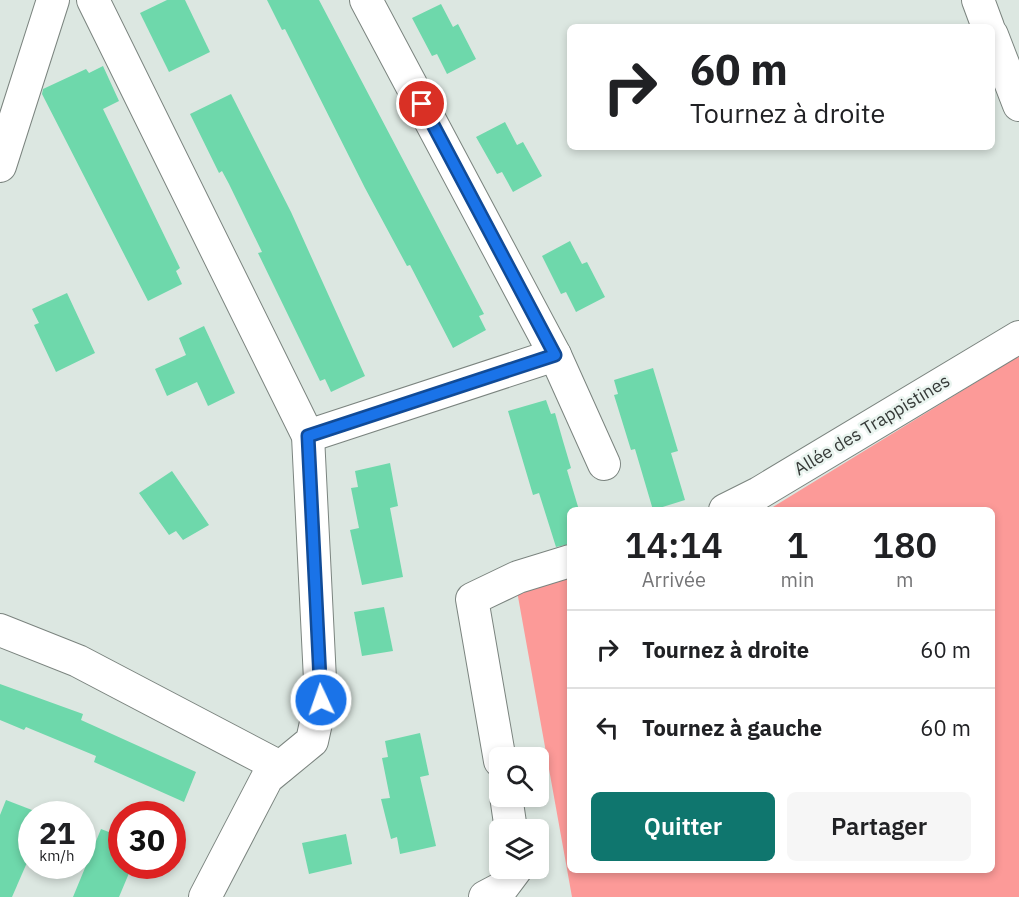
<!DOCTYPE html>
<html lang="fr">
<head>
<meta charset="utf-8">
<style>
	body { margin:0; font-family:"IBM Plex Sans",sans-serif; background:#f6f6f6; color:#202124; height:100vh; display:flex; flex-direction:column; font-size:22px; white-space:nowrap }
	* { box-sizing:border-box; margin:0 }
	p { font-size:20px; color:#757577 }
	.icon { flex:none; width:33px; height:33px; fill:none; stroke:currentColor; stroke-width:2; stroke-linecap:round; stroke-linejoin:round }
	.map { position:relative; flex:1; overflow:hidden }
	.details { position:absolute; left:567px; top:507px; width:428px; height:366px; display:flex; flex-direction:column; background:#fff; border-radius:9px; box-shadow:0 3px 9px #0003 }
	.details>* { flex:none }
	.banner { position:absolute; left:567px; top:24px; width:428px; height:126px; border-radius:9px; box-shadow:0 3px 9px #0003; background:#fff; color:#202124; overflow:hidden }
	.fabs { position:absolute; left:489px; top:747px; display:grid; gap:12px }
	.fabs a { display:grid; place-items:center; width:60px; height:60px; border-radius:9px; background:#fff; box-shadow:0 3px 9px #0003; font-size:30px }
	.speed { position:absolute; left:18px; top:801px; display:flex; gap:12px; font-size:30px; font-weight:700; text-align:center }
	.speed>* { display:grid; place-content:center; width:78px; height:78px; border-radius:50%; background:#fff; box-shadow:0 3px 9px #0003; line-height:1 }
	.speed small { font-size:15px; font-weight:400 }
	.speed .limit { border:9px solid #d22; background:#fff; color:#111 }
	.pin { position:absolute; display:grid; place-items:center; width:51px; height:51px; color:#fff; margin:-26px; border:3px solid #fff; border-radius:50%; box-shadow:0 2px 6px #0007 }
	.me { position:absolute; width:66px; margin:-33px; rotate:357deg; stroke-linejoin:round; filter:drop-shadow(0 0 4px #0008) }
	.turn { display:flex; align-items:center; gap:21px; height:126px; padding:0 24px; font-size:27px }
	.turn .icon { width:78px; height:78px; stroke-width:2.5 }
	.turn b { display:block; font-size:42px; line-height:51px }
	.eta { display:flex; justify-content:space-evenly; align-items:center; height:102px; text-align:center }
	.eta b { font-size:36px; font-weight:600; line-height:42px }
	.primary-button { display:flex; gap:12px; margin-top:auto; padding:12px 24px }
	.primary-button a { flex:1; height:69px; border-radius:9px; background:#0f766e; color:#fff; font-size:24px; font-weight:600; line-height:69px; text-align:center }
	.primary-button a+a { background:#f6f6f6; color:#202124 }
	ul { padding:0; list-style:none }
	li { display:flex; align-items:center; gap:18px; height:78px; padding:0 24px; border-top:2px solid #e0e0e0 }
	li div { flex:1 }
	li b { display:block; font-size:22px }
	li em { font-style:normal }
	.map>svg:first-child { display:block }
</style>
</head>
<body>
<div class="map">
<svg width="1019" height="897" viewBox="0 0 1019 897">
	<rect width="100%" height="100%" fill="#dce7e1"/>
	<polygon fill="#fc9a98" points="1019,356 1019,897 572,897 517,591 570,574 570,870 992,870 992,510 768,510"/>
	<g fill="#6ed8ab">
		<polygon points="167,0 185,0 210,52 169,72 140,13"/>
		<polygon points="267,0 319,0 484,314 479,316 486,330 453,348 410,265 407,266 365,188 285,29 282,30"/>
		<polygon points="441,4 453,27 458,24 476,59 447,74 437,54 432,56 412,18"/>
		<polygon points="103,66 119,101 103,109 180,268 176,271 182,284 148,301 42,94 43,89 86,69 89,73"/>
		<polygon points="231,94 291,212 365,376 331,392 325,379 320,381 258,253 262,252 229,184 222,171 219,173 190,114"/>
		<polygon points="505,122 517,145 523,142 542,176 513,192 502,172 497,174 476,137"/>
		<polygon points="570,241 582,264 587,262 605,297 576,312 566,292 561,294 542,256"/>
		<polygon points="67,293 95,353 56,372 34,325 39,323 32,309"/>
		<polygon points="204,326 235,393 208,406 197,382 167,396 155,369 186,355 179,338"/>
		<polygon points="653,368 678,451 671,453 685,500 653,510 635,449 631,450 614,395 618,394 614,380"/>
		<polygon points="546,400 551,414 555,413 563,441 571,468 567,470 579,510 570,510 570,544 556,547 539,493 533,495 508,411"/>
		<polygon points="390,463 398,506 390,508 403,577 362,585 350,530 359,528 351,488 358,487 355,471"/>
		<polygon points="172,471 209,525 183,540 176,531 169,535 139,493"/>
		<polygon points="384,607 393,651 362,656 354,612"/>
		<polygon points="0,684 83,714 81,720 196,772 184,802 94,762 96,756 26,727 24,730 0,720"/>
		<polygon points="420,733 429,775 420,777 436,846 400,854 397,837 391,839 381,799 390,798 382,758 388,757 385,741"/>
		<polygon points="6,800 32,810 32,851 12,897 0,897 0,815"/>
		<polygon points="101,829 122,837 122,866 132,866 119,897 73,897"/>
		<polygon points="346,834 352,864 309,874 302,843"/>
	</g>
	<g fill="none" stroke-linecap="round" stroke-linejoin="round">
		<defs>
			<g id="minor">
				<polyline points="93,0 308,436 321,700 312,741 267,778 205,897"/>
				<polyline points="978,0 988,27"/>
				<polyline points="992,35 1019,105"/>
				<polyline points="0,166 53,0"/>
				<polyline points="555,355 604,464"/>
				<polyline points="308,436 555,355 366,0"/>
				<polyline points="725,510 759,493 1019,337"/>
				<polyline points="0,630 78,661 280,767"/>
				<polyline points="500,761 472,599 518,577 570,561"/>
				<polyline points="506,796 511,830"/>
				<polyline points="485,897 502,888 517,868"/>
			</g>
		</defs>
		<use href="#minor" stroke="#7b847f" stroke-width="34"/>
		<use href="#minor" stroke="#fff" stroke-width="32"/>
	</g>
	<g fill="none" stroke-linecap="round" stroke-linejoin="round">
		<defs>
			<polyline id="route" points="321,700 308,436 555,355 422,104"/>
		</defs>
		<use href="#route" stroke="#114b97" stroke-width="15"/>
		<use href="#route" stroke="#1a73e8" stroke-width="10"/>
	</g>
	<g text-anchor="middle" stroke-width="5" stroke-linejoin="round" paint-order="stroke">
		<g font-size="18" fill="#363a38" stroke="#e9f4ef">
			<text transform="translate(872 425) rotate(-31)" y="6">Allée des Trappistines</text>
		</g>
	</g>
</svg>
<div class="fabs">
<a><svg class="icon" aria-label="search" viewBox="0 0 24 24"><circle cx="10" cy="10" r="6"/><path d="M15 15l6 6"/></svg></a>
<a><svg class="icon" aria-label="layers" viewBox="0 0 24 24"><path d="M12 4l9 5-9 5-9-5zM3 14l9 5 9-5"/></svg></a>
</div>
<div class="speed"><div>21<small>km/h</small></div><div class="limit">30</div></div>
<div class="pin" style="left:422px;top:104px;background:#d93025"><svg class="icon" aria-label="arrive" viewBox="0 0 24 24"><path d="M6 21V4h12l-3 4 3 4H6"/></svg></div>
<svg class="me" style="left:321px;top:700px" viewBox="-20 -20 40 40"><circle r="17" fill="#1a73e8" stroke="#fff" stroke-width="3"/><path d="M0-11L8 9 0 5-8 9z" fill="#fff"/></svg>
<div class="banner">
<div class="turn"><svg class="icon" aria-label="right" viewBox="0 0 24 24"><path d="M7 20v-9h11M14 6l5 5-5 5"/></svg><div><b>60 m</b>Tournez à droite</div></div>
</div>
<section class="details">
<div class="eta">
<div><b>14:14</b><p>Arrivée</p></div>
<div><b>1</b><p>min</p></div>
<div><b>180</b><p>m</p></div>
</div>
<ul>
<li><svg class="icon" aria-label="right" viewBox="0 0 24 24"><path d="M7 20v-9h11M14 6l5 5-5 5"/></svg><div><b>Tournez à droite</b></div><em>60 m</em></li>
<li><svg class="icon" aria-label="left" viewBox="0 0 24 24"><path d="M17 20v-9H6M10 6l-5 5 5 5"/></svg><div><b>Tournez à gauche</b></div><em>60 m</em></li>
</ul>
<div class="primary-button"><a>Quitter</a><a>Partager</a></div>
</section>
</div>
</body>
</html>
